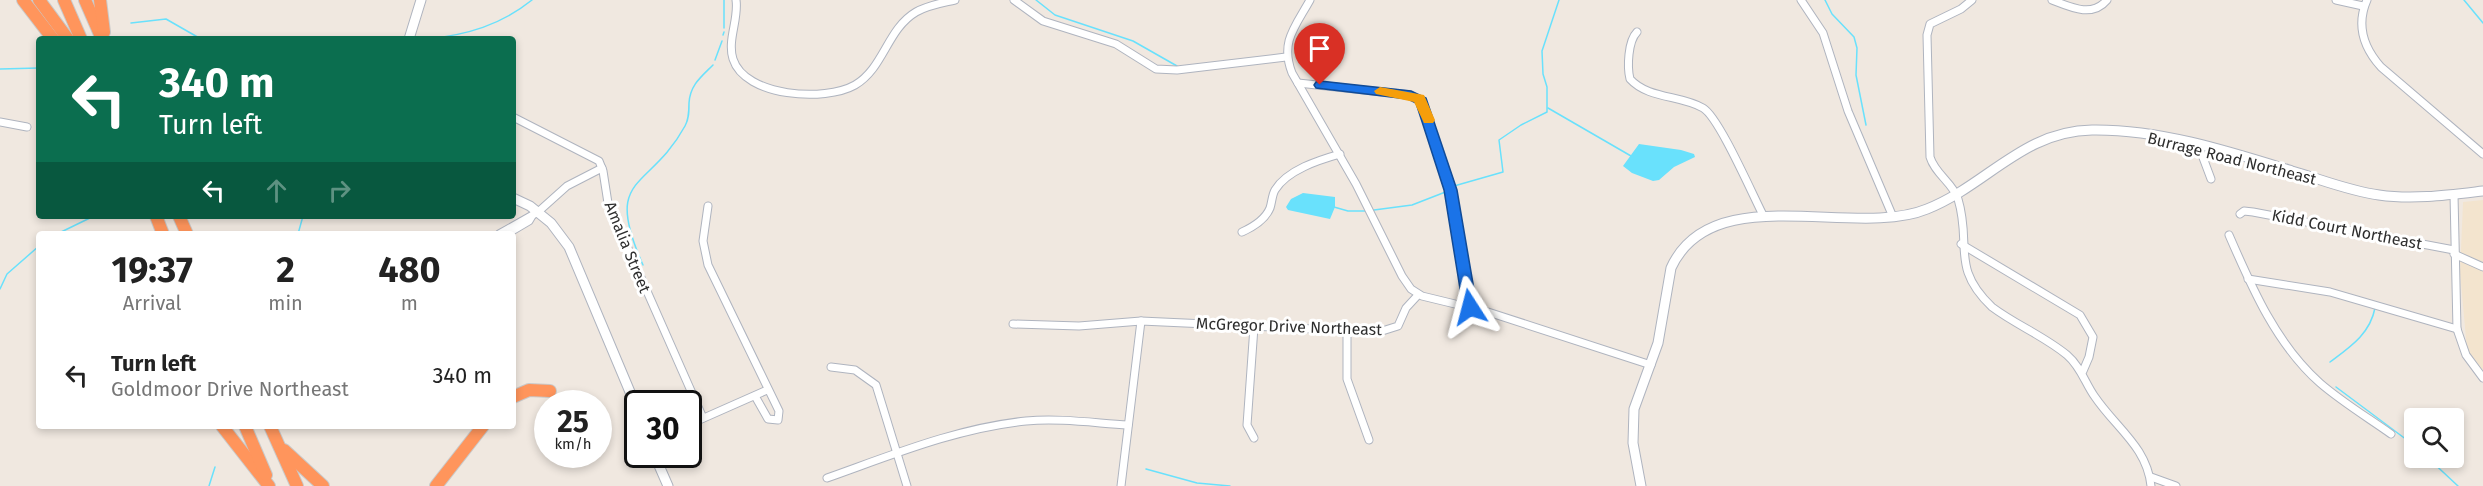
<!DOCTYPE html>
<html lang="en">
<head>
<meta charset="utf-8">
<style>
	body { margin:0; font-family:"Fira Sans",sans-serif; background:#f6f6f6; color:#222; height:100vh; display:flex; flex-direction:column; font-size:22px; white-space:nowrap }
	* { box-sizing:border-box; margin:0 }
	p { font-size:20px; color:#767676 }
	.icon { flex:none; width:33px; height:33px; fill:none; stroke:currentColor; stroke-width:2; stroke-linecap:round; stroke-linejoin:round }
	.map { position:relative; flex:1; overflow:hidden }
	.drawer { position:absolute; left:36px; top:231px; width:480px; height:198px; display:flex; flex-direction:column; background:#fff; border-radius:6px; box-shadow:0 3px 9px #0003 }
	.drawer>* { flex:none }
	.guide { position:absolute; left:36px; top:36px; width:480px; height:183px; border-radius:6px; box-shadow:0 3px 9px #0003; background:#0b6e4f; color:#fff; overflow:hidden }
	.fabs { position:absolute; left:2404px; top:408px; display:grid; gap:12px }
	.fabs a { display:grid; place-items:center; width:60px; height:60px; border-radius:6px; background:#fff; box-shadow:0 3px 9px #0003; font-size:30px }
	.speed { position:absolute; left:534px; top:390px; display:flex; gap:12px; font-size:30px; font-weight:700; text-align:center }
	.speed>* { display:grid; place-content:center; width:78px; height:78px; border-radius:50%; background:#fff; box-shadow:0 3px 9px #0003; line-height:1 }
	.speed small { font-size:15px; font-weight:400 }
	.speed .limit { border:3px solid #111; border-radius:9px; background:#fff; color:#111 }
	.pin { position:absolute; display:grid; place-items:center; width:51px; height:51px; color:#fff; margin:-62px -26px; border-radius:50% 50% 50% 0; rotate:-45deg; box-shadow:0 0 6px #0007 }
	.pin .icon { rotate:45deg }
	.me { position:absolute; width:66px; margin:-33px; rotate:351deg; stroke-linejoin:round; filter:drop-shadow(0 0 4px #0008) }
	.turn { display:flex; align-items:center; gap:21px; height:126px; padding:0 24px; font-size:27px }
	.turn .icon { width:78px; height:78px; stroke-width:2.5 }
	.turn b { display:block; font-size:42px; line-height:51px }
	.lanes { display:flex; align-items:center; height:57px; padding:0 24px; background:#0003; justify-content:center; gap:30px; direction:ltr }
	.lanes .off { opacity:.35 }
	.eta { display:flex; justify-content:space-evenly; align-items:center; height:102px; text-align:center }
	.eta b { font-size:36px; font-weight:700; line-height:42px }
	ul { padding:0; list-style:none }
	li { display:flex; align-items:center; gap:18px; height:84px; padding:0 24px }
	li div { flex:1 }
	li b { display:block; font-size:22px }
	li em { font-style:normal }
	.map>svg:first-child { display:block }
</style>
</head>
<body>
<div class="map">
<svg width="2483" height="486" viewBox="0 0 2483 486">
	<rect width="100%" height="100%" fill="#f0e8e0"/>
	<polygon fill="#f3e4ce" points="2483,200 2483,370 2467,350 2460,272 2463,202"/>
	<g fill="#69e1fc">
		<polygon points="1639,144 1681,150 1694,154 1695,157 1674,167 1659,180 1653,181 1632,173 1623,166"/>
		<polygon points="1303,193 1335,197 1335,207 1330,219 1288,210 1286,207 1291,199"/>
	</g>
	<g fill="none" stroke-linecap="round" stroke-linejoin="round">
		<g stroke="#69e1fc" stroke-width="1.5">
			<polyline points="724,0 724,28"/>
			<polyline points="1036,0 1055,15 1133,41 1177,66"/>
			<polyline points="1825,0 1832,14 1854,37 1857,48 1856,75 1866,125"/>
			<polyline points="2464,0 2483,23"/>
			<polyline points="131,23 166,19 201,39"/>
			<polyline points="723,35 724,32"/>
			<path d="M 427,39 C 467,35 501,25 532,0"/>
			<polyline points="715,60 722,41"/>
			<polyline points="0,69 39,68"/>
			<polyline points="1548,108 1631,156"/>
			<polyline points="1454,186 1503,172 1499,140 1521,125 1547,112 1547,87 1543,74 1542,51 1559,0"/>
			<polyline points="1334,207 1348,211 1365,211"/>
			<polyline points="1374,210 1412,205 1448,191"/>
			<polyline points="57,234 94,216"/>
			<polyline points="298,234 303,216"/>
			<path d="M 643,265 C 602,173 649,192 685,126 C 689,119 689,111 689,103 C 690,85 701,77 713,65"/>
			<polyline points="0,289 7,274 39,246"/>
			<path d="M 2330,362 C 2350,347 2370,334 2375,308"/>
			<polyline points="2336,387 2415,446"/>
			<polyline points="2428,458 2458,486"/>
			<polyline points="1146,469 1197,483 1230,486"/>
			<polyline points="209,486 215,467"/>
		</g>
		<defs>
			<g id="street">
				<path d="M 736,0 C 739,19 727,40 733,59 C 745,97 825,102 855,85 C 884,68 887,29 916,12 C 928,5 942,3 955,0"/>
				<polyline points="1014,0 1043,21 1116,44 1156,69 1177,70 1286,57"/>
				<path d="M 1310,0 C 1295,27 1280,42 1292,73 L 1356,184 L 1402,276 L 1411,289 L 1422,296 L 1488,312 L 1651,365"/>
				<polyline points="1801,0 1823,33 1848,111 1893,217"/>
				<path d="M 1972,0 L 1961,9 L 1930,24 L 1927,35 L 1930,157 C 1935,174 1953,183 1958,199 C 1972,245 1950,267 1992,307 C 2016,325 2044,336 2067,355 C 2081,367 2085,383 2095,397 C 2116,428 2147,447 2151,486"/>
				<path d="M 2052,0 C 2070,7 2092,18 2107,0"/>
				<polyline points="2336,0 2363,6"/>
				<path d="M 2367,0 C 2356,25 2364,48 2381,67 L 2483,154"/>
				<path d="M 1637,32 C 1628,41 1627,67 1630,79 C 1648,99 1681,95 1703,108 C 1719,117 1753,196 1764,217"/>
				<polyline points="1298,83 1411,95 1421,101 1451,190 1470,307"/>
				<polyline points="513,117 599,161 603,171 608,203 703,418"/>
				<polyline points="0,122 27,127"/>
				<polyline points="2199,147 2211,179"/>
				<polyline points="2454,195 2457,329 2466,355 2483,378"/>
				<polyline points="708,206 703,241 708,265 779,411 778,420 768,419 755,396"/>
				<polyline points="2240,214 2244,211 2253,212 2454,250"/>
				<path d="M 1242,232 C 1253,227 1265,220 1270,208 C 1272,202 1272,195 1275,190 C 1287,170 1319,160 1340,154"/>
				<polyline points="499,234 538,212 567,186 602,168"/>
				<polyline points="507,234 529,221 532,216"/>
				<path d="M 2229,235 C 2252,288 2276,344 2320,383 C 2342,402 2367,417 2391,434"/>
				<polyline points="1961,244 2080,315 2093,337 2089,357 2083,371"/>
				<polyline points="2454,254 2483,267"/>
				<polyline points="2248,279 2330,292 2457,329"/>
				<polyline points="1013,324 1079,326 1141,321 1379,332 1398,326 1406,308 1418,295"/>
				<polyline points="1254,327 1247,425 1254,438"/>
				<polyline points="1347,331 1347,379 1369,440"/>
				<polyline points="831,367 855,370 876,385 907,486"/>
				<polyline points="688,425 767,390"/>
				<polyline points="2151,477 2176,486"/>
				<path d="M 827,478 C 892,455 957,428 1026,421 C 1060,418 1094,423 1128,425"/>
				<polyline points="1121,486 1141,321"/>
			</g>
			<g id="secondary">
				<polyline points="409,39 421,0"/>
				<polyline points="513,198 530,206 551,223 569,247 638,411"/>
				<polyline points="654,454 668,486"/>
				<path d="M 1641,486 L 1633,443 L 1634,409 L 1658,343 L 1671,268 C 1712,178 1855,239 1927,209 C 1987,185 2023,131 2092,130 C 2159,129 2228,151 2292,171 C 2320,179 2349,191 2379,195 C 2413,200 2449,195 2483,191"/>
			</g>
			<g id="highway">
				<polyline points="23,0 53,39"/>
				<polyline points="39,0 68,39"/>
				<polyline points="64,0 81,39"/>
				<polyline points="85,0 102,39"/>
				<polyline points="100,0 104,32"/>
				<polyline points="156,216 163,234"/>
				<polyline points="179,216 187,234"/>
				<polyline points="513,397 529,390 550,391"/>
				<polyline points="222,426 269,486"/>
				<polyline points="245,426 266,475"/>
				<polyline points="270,426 297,486"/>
				<polyline points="284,450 323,486"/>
				<polyline points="436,486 483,426"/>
			</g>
		</defs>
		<use href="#street" stroke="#afb4bf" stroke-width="9"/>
		<use href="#secondary" stroke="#afb4bf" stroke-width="11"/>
		<use href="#highway" stroke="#c9c9c9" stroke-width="14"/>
		<use href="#street" stroke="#fff" stroke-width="7"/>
		<use href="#secondary" stroke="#fff" stroke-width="9"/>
		<use href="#highway" stroke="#ff955c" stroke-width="12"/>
	</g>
	<polygon fill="#1a73e8" stroke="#114b97" stroke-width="1.5" points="1320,81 1411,91 1426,98 1457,190 1477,307 1475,311 1465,311 1463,307 1444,190 1416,103 1408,99 1316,88 1314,85 1316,82"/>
	<polygon fill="#f59e0b" points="1380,87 1424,95 1435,120 1433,123 1424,123 1414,102 1376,94 1374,91"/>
	<g text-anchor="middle" stroke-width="6" stroke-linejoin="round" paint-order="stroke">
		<g font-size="16" fill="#2e2e2e" stroke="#fff">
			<text transform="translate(2232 158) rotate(14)" y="6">Burrage Road Northeast</text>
			<text transform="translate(2347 229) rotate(11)" y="6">Kidd Court Northeast</text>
			<text transform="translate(628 247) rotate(68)" y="6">Amalia Street</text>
			<text transform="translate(1289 326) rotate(2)" y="6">McGregor Drive Northeast</text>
		</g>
	</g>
</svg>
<div class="fabs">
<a><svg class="icon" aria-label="search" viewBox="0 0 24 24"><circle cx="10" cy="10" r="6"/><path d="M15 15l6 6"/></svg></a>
</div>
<div class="speed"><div>25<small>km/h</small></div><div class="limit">30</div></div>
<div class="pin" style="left:1320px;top:85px;background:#d93025"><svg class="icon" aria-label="arrive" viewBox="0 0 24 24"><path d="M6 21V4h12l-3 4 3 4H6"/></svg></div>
<svg class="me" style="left:1470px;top:307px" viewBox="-20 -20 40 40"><path d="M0-17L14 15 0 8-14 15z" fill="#1a73e8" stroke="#fff" stroke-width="4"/></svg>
<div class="guide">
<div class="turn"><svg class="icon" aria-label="left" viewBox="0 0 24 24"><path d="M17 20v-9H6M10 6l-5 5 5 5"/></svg><div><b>340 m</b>Turn left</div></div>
<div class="lanes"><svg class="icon" aria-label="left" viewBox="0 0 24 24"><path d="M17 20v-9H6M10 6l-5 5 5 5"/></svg><svg class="icon off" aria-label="ahead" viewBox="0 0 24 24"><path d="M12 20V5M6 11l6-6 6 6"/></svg><svg class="icon off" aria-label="right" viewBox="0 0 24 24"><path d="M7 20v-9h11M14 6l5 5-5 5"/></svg></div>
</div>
<section class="drawer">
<div class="eta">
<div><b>19:37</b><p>Arrival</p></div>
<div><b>2</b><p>min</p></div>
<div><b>480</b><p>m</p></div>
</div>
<ul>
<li><svg class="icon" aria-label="left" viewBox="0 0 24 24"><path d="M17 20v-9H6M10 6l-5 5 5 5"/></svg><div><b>Turn left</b><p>Goldmoor Drive Northeast</p></div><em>340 m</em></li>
</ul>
</section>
</div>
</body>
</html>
